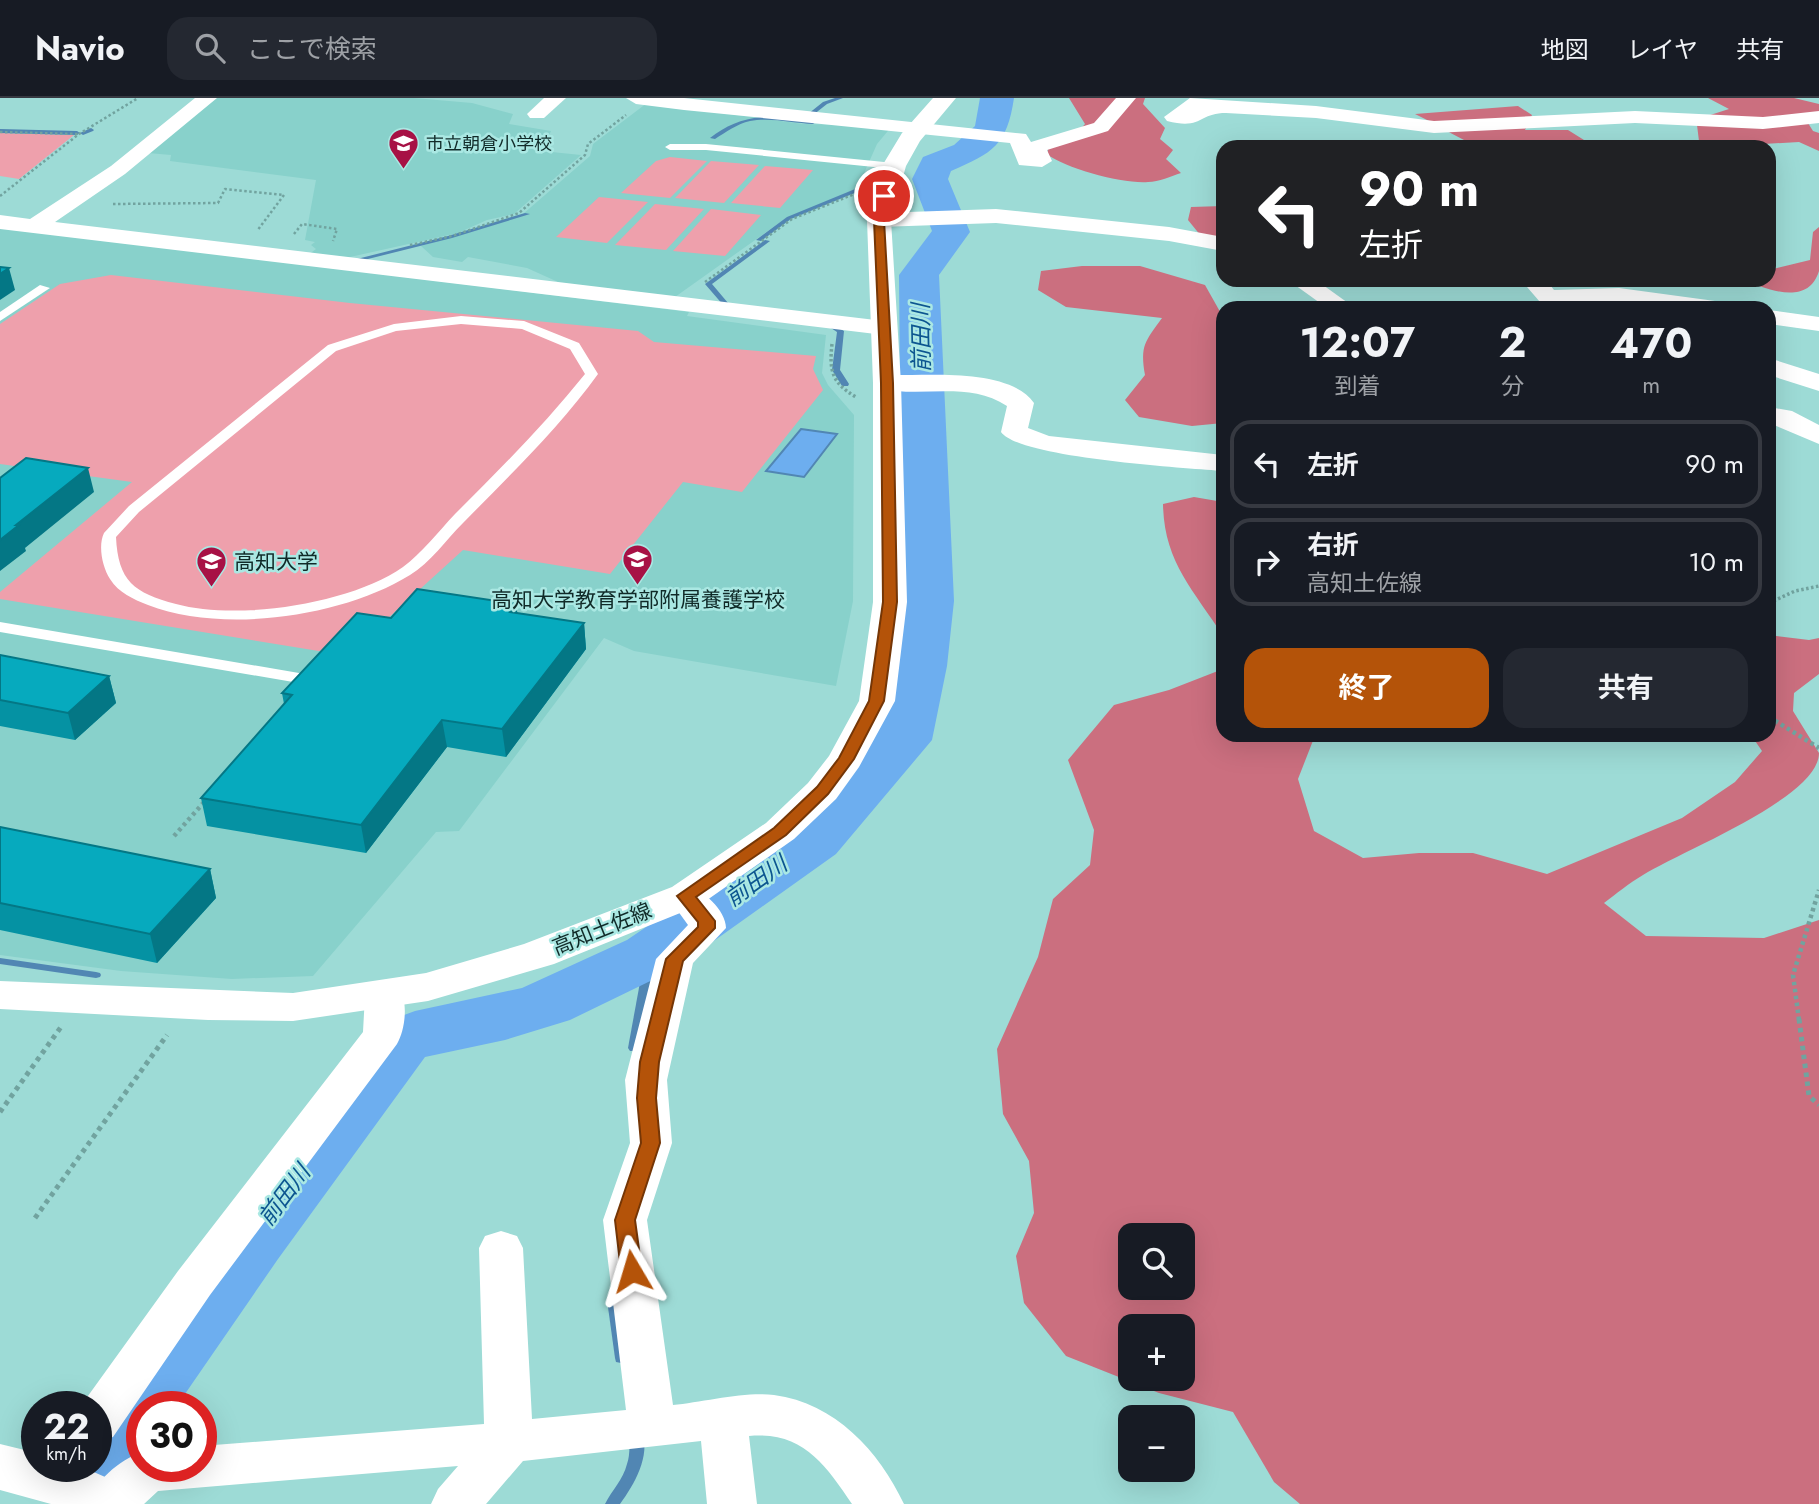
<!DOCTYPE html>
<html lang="ja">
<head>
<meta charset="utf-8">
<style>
	body { margin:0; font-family:Jost,"Noto Sans JP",sans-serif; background:#242831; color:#f1f3f6; height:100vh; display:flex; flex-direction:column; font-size:26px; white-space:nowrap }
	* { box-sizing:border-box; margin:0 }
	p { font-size:23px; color:#9ea1a6 }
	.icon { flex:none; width:38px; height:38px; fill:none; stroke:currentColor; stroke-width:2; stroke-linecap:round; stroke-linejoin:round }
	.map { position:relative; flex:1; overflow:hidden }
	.side { position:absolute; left:1216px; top:203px; width:560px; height:441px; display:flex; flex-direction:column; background:#171b24; border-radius:21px; box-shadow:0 7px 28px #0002 }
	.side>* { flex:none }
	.hud { position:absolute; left:1216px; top:42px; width:560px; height:147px; border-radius:21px; box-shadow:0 7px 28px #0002; background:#202124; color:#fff; overflow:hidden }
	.controls { position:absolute; left:1118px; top:1125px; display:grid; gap:14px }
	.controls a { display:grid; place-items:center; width:77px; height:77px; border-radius:14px; background:#171b24; box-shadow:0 7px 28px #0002; font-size:35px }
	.speed { position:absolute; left:21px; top:1293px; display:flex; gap:14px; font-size:35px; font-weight:700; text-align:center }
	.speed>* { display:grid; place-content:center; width:91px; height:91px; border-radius:50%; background:#171b24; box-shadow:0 7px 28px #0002; line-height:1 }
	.speed small { font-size:18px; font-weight:400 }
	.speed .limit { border:10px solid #d22; background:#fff; color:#111 }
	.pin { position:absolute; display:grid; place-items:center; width:60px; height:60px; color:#fff; margin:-30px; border:4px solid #fff; border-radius:50%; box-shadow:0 2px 7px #0007 }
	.me { position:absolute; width:77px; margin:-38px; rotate:353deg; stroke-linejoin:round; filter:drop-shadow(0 0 5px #0008) }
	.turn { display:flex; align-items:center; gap:24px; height:147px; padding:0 28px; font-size:32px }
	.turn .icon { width:91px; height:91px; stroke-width:2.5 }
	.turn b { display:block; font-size:49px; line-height:60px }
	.eta { display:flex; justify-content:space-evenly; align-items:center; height:119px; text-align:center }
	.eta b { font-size:42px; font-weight:700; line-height:49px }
	.primary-button { display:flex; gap:14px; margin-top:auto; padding:14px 28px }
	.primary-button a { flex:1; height:80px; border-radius:21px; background:#b45309; color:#fff; font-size:28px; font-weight:700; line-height:80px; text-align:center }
	.primary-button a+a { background:#242831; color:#f1f3f6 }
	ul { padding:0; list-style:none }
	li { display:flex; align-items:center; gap:21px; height:88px; margin:0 14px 10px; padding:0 14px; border:4px solid #363941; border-radius:21px }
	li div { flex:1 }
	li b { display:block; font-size:26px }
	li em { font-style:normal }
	header { display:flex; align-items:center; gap:42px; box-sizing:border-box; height:98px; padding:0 35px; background:#171b24; border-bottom:2px solid #363941 }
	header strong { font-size:33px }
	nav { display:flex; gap:38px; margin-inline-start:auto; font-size:24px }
	.search { width:490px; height:63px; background:#242831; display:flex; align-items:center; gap:18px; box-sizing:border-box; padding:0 24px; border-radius:21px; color:#9ea1a6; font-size:26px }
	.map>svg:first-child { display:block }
</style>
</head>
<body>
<header>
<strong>Navio</strong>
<div class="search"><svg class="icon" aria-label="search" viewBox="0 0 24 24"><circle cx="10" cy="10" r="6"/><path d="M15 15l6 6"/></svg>ここで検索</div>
<nav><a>地図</a><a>レイヤ</a><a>共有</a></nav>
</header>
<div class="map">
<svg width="1819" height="1406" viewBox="0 0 1819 1406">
	<rect width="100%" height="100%" fill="#9ddbd6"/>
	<g fill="#88d1cb">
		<polygon points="211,0 414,0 472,5 513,16 509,26 551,33 542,53 581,57 514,116 487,122 458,135 341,161 308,157 316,151 311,147 315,144 305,142 316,82 170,63 171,57 148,55"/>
		<polygon points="647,5 803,26 892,28 877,46 857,91 786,120 675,199 567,188 527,170 468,159 462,164 433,159 421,148 525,117 523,116 590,58 593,46"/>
		<polygon points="0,129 689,214 687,218 826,237 822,275 828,287 854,317 853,503 836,588 634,553 604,540 459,733 436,734 313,878 232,881 121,873 0,857"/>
	</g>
	<g fill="#eea0ac">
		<polygon points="0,35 74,37 19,81 0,78"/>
		<polygon points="670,59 707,63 670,100 621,95 656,63"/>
		<polygon points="711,63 759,67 724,105 675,100"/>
		<polygon points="765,68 813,72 780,110 731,105"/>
		<polygon points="599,99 648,104 607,145 556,139"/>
		<polygon points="655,106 704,111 666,152 615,147"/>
		<polygon points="711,111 761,117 725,158 673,153"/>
		<polygon points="111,177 350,205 638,233 654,244 816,258 813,271 823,292 742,394 683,384 610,476 463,452 375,532 331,555 0,501 0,494 132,384 0,366 0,226 60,186"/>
	</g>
	<g fill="#cb6f7f" fill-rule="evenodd">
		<path d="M 1069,0 L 1145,0 L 1143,6 L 1165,30 L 1160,41 L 1173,52 L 1166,61 L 1181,75 C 1171,78 1159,84 1148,84 C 1123,86 1066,71 1047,56 L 1050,42 L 1078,34 L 1085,26 Z"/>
		<polygon points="1708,0 1794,0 1819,6 1819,23 1808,25 1813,33 1819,35 1819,53 1799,44 1763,46 1765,49 1716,49 1699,43 1697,27 1704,19 1729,11"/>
		<path d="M 1518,8 L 1532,17 L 1525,32 L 1568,32 L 1584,42 C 1548,49 1499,58 1464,42 C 1448,34 1432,24 1415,16 Z"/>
		<polygon points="1223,108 1223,144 1201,138 1188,122 1191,109"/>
		<path d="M 1819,129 C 1819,142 1819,161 1819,173 C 1808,209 1767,191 1743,182 L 1769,182 L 1769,172 L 1810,162 L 1813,134 Z"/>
		<path d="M 1082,168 L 1140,168 L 1205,187 L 1223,219 L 1223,325 L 1192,328 L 1139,319 L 1125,302 L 1145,277 C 1140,247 1145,244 1162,220 L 1066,209 L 1038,192 L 1041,173 Z"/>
		<path d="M 1194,399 L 1223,404 L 1223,538 C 1193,491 1164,464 1163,406 Z"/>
		<path d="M 1769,537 L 1809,542 L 1819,540 L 1819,576 L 1794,595 L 1793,613 L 1819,655 C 1819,700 1679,754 1643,777 C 1629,785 1616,796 1604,805 L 1646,838 L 1764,840 L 1819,822 L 1819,1406 L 1300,1406 L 1274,1384 L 1233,1314 L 1159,1295 L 1066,1258 L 1024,1205 L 1016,1158 L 1034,1115 L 1029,1063 L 1003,1016 L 997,951 L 1038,859 L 1053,801 L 1090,767 L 1094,732 L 1068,662 L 1114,607 L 1169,592 L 1223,571 L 1223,637 L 1321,637 L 1314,640 L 1298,681 L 1314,733 L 1363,760 L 1419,755 L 1473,755 L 1547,776 L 1682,720 L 1735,684 L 1762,653 L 1751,637 L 1769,637 ZM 1130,1138 L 1183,1138 L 1183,1190 L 1130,1190 ZM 1130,1228 L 1183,1228 L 1183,1281 L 1130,1281 Z"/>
	</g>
	<polygon fill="#6daeef" stroke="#5186b3" stroke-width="2" points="801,331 837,336 804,379 766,373"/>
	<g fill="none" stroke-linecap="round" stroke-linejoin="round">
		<g fill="#5186b3" fill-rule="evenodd">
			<polygon points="835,0 843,0 827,6 813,17 808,16 823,4"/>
			<path d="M 761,19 L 813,22 L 816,24 L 813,26 C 793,25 770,19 750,23 C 737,26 726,34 715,41 L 710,40 C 725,28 742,21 761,19 Z"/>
			<polygon points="91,30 94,32 93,33 83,37 80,35"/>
			<polygon points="0,31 77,33 80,35 77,37 0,35"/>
			<polygon points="860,89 862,90 862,92 791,121 761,143 756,142 787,119"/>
			<polygon points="525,115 530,116 452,140 356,164 353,162 448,138"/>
			<polygon points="765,142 770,143 712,186 728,205 736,208 733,210 724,208 705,186"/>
			<polygon points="830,225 844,233 840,272 849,286 848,288 842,288 832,272 837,234 828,228 828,226"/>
			<polygon points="650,854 655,857 640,950 638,953 630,953 628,950 645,857"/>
			<polygon points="0,860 96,874 100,875 101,877 100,879 96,880 0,866"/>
			<polygon points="613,1197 617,1199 619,1202 627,1260 626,1264 621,1265 616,1264 615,1260 607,1202 609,1199"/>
			<path d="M 637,1331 L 642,1333 C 651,1358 634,1387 620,1406 L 605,1406 C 612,1392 623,1382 627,1366 C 631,1356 628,1343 632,1333 Z"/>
		</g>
		<path fill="#6daeef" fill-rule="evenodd" d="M 980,0 L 1014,0 C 1007,47 993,55 951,73 L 948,81 L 970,134 L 939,177 L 954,503 L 947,568 L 932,642 L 836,756 L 673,872 L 570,922 L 505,942 L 425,959 L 278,1161 L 176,1309 L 142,1309 L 142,1359 L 133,1372 L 103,1383 L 73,1372 L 71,1368 L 96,1368 L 96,1309 L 84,1309 L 224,1121 L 377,927 L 415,913 L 522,890 L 627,842 L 792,730 L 875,638 L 893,568 L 902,503 L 899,177 L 932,133 L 912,81 L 923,59 L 954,47 L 975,28 Z"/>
		<g stroke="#71a39f" stroke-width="2.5" stroke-dasharray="2.5 2.5" stroke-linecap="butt">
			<polyline points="0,34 79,36"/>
			<polyline points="0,98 79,36 138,0"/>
			<polyline points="113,106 218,105 225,91 284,97 257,133"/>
			<polyline points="294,136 302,126 337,131 333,143"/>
			<polyline points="410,147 452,138 519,115 585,57 588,46 626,17"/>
			<polyline points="705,184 792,121 857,95"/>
		</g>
		<g stroke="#71a39f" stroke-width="3.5" stroke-dasharray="2.5 2.5" stroke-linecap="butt">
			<path d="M 832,246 C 829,273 832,285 856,299"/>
			<polyline points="1769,505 1795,493 1819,488"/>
		</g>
		<g stroke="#71a39f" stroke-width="4.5" stroke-dasharray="3.5 3.5" stroke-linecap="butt">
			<polyline points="1769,619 1819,650"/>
			<polyline points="174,738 206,702"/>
			<polyline points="1799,922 1793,877 1819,792"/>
		</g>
		<g stroke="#71a39f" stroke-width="5" stroke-dasharray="4.5 4.5" stroke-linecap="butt">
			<polyline points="1799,921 1809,998 1819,1007"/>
			<polyline points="0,1014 61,929"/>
			<polyline points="35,1120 167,937"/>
		</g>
		<g fill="#fff" fill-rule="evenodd">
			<polygon points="706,46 894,65 899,68 894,71 706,52 670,52 665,49 670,46"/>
			<polygon points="40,187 50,190 0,223 0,214"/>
			<path d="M 461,218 L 524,223 L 579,245 L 598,276 C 559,330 510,377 463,425 C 446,442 430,465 410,477 C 342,519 223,536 148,507 C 133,501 119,495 110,481 C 102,469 98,447 104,435 L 129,408 L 328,247 L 394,226 ZM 461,226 L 522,231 L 570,251 L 585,276 C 545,326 500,371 455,416 C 438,434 422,455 403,469 C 350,506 238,523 176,506 C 134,495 118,483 116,439 L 139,414 L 336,253 L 396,233 Z"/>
			<polygon points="0,524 299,575 307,580 299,585 0,534"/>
		</g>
		<g fill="#fff" fill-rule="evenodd">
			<polygon points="195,0 217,0 125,76 55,124 884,223 893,225 896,230 893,235 884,237 0,131 0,117 30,121 111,68"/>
			<polygon points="544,0 566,0 544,20 530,20 527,16"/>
			<polygon points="626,0 684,0 1026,36 1031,44 1094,25 1116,0 1136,0 1108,33 1047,52 1052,63 1042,69 1019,67 1010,45 684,12 636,6"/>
			<path d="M 1190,0 L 1316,8 L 1434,23 L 1635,13 L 1763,19 L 1819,13 L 1819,25 L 1763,31 L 1635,25 L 1434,35 L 1316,20 L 1226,15 C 1198,15 1203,32 1167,23 L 1164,19 Z"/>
			<polygon points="996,111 1169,129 1223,139 1223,153 1169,143 996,125 879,129 868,122 879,115"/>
			<polygon points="1288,182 1316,182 1355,210 1327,210"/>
			<polygon points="1521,182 1546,182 1554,192 1619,190 1715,203 1724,205 1727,210 1662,210 1619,204 1548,206 1540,204"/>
			<polygon points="1769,212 1819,219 1819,233 1769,226"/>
			<polygon points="1769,260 1819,276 1819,293 1769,277"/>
			<path d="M 887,277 C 926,278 1009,269 1034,305 L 1028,330 L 1049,338 L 1223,357 L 1223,373 C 1185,370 1019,360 1001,334 L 1007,308 C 967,282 921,301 878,290 L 874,285 L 878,280 Z"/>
			<polygon points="1769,309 1792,313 1819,327 1819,346 1769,325"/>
			<path d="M 686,786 C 702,791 726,812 726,830 L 693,865 L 667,982 L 672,1045 L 647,1122 L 673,1307 C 702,1304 747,1293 774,1297 C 835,1305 879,1353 904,1406 L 852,1406 C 825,1366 802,1333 749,1338 L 757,1406 L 707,1406 L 701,1343 L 523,1363 L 486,1406 L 431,1406 L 438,1391 L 458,1368 L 158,1393 L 144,1406 L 85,1406 C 96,1384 118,1362 142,1354 L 142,1368 L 201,1368 L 201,1348 L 484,1326 L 479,1150 L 485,1138 L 501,1133 L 517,1138 L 523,1150 L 532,1321 L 626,1312 L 603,1122 L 630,1045 L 625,982 L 656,861 L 688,827 L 667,798 L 673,790 Z"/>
			<path d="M 385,884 L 399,888 C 408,903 406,930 397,946 L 210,1197 L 113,1339 L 96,1345 L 96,1309 L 80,1309 L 178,1173 L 363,934 L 365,897 L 371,888 Z"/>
		</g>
		<polygon fill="#fff" fill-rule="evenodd" points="0,1346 37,1355 37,1368 80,1368 128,1389 136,1406 51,1406 0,1392"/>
		<polygon fill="#fff" fill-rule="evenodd" points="933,0 956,0 920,43 906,68 891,122 901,285 907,504 895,603 859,669 836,701 794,741 700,807 554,866 428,903 293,923 208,922 0,911 0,883 293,895 426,875 524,846 672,789 766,725 808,685 829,658 859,603 873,504 873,285 867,122 882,68 902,35"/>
	</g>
	<g fill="#0592a3">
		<polygon points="516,506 517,515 584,525 586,551 506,659 447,649 366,755 207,728 201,700 284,606 282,595 391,520"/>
		<polygon points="0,557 109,578 116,605 75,642 0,628"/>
		<polygon points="0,729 210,771 216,800 157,865 0,832"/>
	</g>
	<g fill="#047785">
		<polygon points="9,170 15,192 0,202 0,176"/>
		<polygon points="88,370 94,394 25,450 26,453 0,473 0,442 16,427"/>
		<polygon points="516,506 520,533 510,514"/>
		<polygon points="584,525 586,551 506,659 502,631"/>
		<polygon points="109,578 116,605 75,642 68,615"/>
		<polygon points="442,622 447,649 366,755 361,727"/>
		<polygon points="210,771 216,800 157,865 150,836"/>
	</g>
	<g fill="#06aabe" stroke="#047785" stroke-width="2">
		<polygon points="0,169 9,170 0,176"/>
		<polygon points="26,360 88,370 16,427 19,427 0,442 0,380"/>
		<polygon points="417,491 516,506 510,514 584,525 502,631 442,622 361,727 201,700 292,597 282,595 357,515 391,520"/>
		<polygon points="0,557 109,578 68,615 0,602"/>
		<polygon points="0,729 210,771 150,836 0,805"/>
	</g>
	<polygon fill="#b45309" stroke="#753606" stroke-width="2" points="884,95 889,98 884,122 893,285 897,504 884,603 854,661 828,696 786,737 696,799 715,823 715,830 683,863 659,964 656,1000 660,1045 635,1122 642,1173 639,1179 624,1179 621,1173 615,1122 641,1045 637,1000 640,964 666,861 698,829 698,824 677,798 774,730 817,689 839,660 869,603 883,504 881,285 874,122 879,98"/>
	<defs>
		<symbol id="school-pin" viewBox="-11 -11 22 30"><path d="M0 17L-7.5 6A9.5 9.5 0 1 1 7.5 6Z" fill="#a71145" stroke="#aae8e3"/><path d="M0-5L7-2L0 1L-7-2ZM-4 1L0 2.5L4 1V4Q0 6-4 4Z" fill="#fff"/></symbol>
		<symbol id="university-pin" viewBox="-11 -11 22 30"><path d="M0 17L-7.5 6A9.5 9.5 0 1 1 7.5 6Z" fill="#a71145" stroke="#aae8e3"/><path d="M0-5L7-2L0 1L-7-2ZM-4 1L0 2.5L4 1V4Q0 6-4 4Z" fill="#fff"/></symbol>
	</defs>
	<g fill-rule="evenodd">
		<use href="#school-pin" x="386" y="28" width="35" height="47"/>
		<use href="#school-pin" x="620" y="444" width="35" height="47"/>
		<use href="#university-pin" x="194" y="446" width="35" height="47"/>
	</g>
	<g text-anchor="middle" stroke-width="5" stroke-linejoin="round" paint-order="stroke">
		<g font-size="18" fill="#102a28" stroke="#aae8e3" text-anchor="start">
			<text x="426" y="52">市立朝倉小学校</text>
		</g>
		<g font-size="21" fill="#102a28" stroke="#aae8e3" text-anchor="start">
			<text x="234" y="471">高知大学</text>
			<text x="638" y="509" text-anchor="middle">高知大学教育学部附属養護学校</text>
		</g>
		<g font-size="21" fill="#102a28" stroke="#aae8e3">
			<text transform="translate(602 831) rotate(-22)" y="7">高知土佐線</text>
		</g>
		<g font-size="23" font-style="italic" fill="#0c5590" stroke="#aae8e3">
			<text transform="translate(921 240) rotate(-91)" y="8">前田川</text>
			<text transform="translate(756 783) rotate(-35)" y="8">前田川</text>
			<text transform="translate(284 1097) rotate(-53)" y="8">前田川</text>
		</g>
	</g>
</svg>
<div class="controls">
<a><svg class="icon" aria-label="search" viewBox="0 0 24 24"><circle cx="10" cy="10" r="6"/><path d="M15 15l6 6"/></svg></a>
<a>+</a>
<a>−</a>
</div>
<div class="speed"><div>22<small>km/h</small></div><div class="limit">30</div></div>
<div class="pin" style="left:884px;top:98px;background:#d93025"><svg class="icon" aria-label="arrive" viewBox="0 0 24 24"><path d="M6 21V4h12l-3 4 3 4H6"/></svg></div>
<svg class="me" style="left:632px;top:1173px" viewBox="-20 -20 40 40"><path d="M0-17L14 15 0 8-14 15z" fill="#b45309" stroke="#fff" stroke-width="4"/></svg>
<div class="hud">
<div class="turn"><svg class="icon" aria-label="left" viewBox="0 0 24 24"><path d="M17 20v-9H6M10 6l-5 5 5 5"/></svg><div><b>90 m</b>左折</div></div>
</div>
<section class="side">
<div class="eta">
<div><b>12:07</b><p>到着</p></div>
<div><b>2</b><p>分</p></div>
<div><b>470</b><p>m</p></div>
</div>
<ul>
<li><svg class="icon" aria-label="left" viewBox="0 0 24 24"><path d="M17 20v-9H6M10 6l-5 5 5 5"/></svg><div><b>左折</b></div><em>90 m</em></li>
<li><svg class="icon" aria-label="right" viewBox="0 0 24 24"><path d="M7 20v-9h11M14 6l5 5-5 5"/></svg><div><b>右折</b><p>高知土佐線</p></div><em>10 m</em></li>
</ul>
<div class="primary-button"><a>終了</a><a>共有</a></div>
</section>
</div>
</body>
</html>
